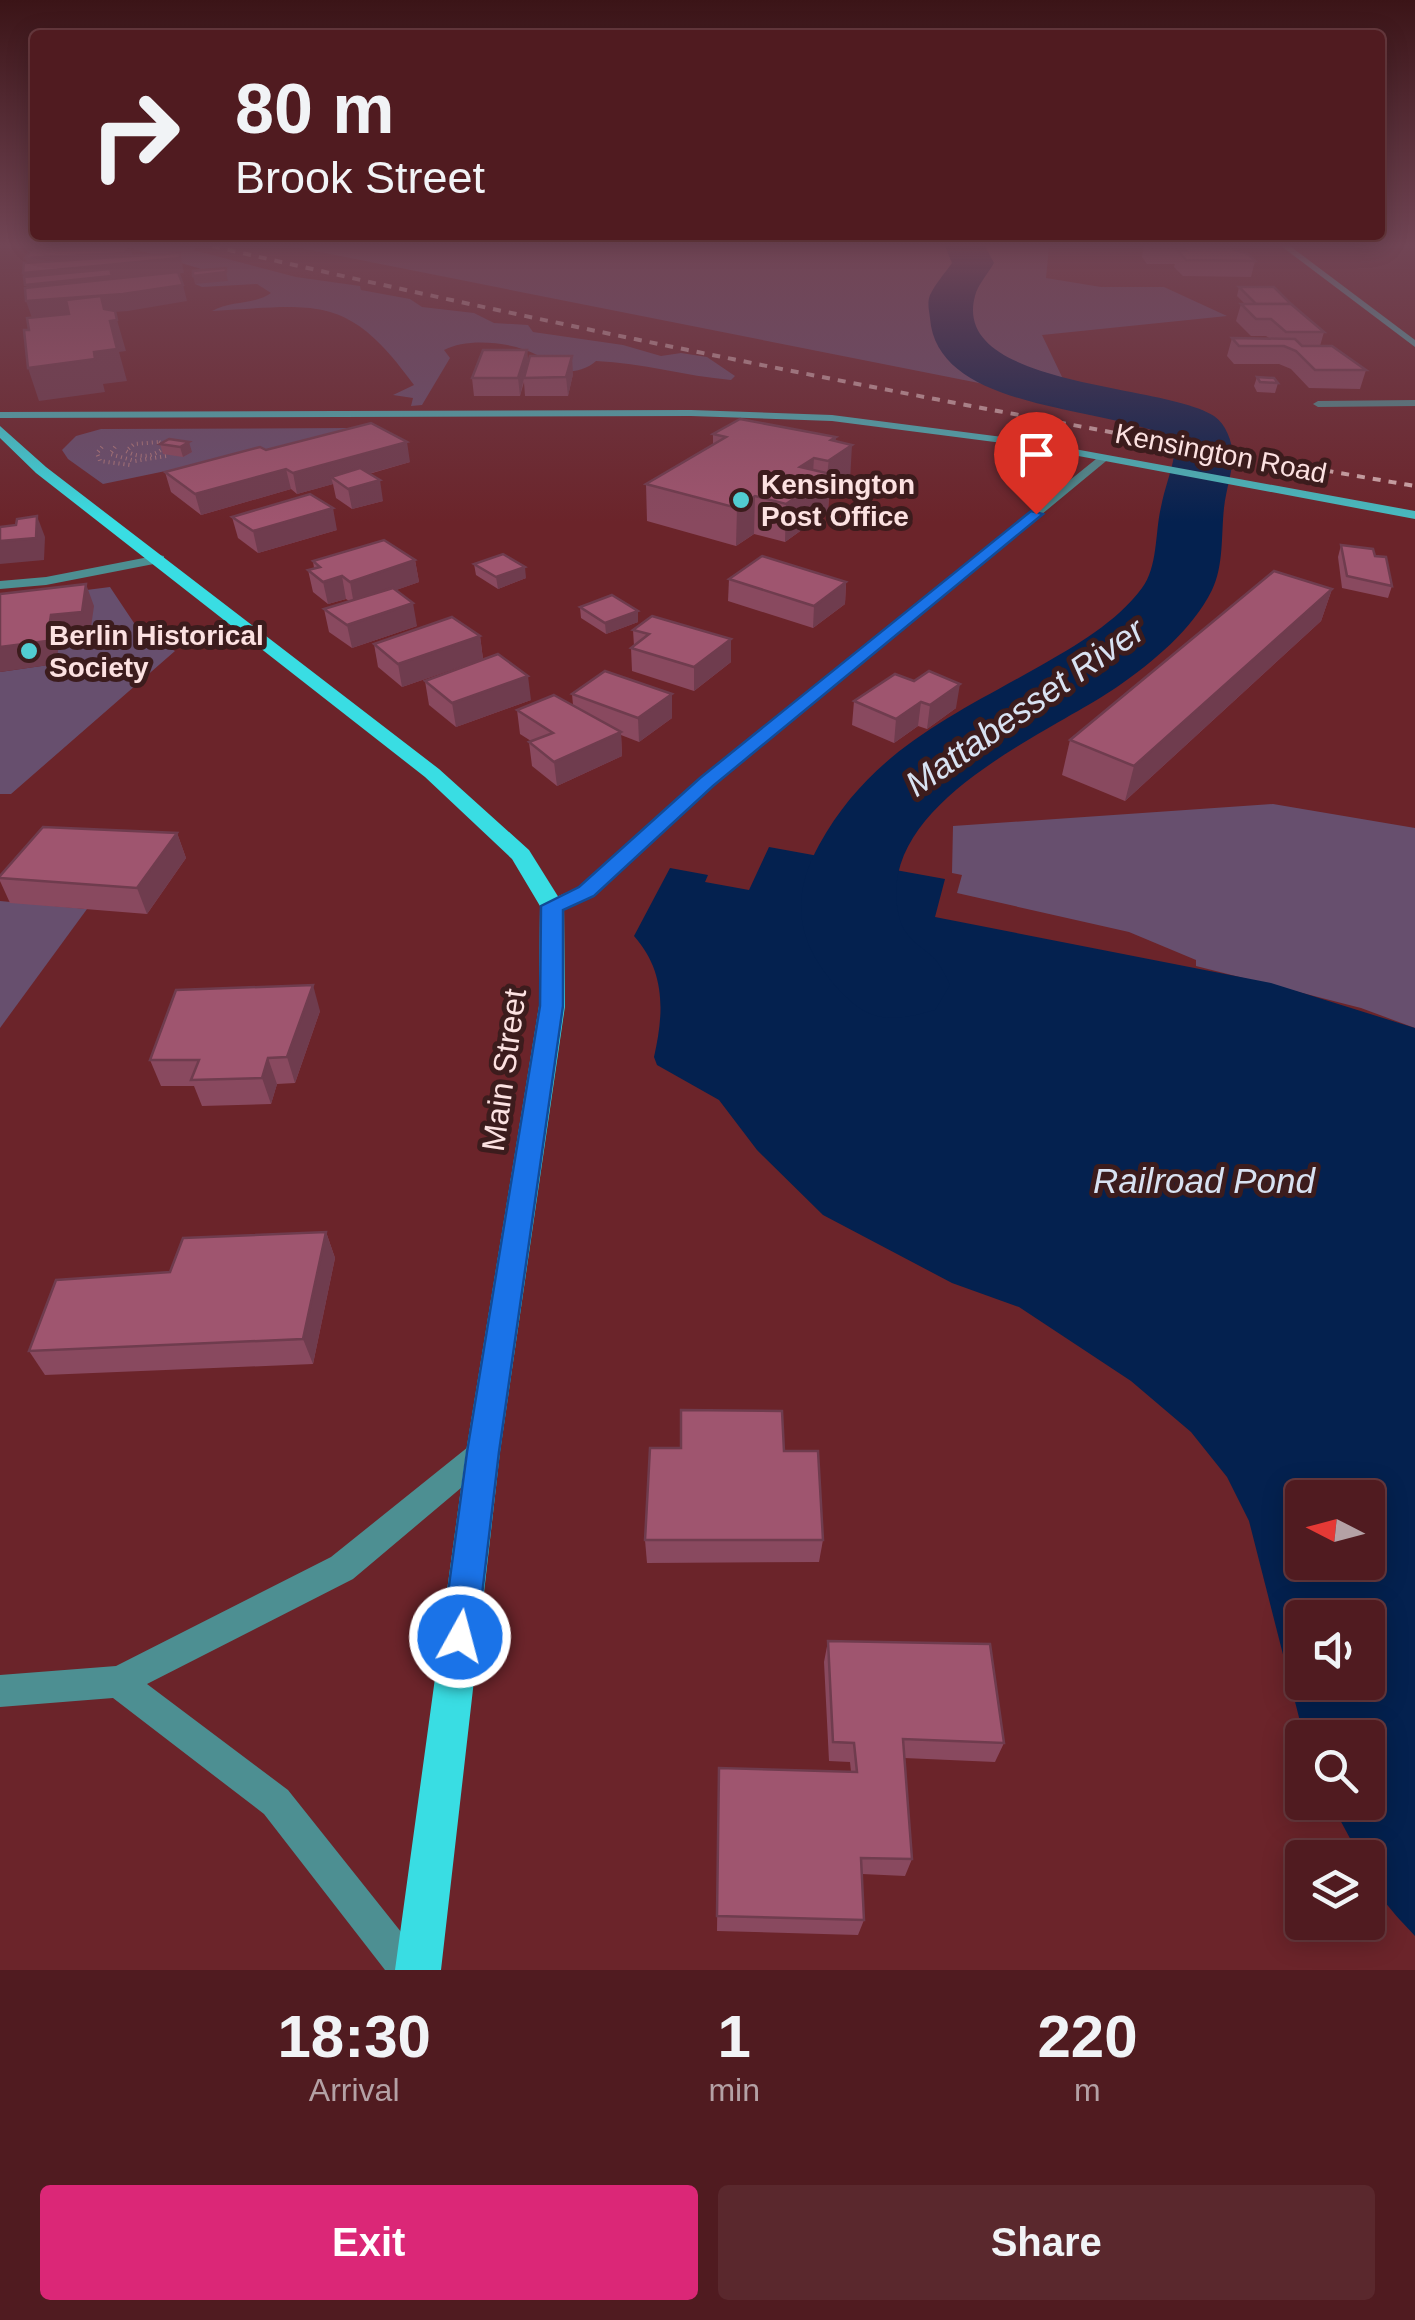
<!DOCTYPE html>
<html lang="en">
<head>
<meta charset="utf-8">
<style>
	body { margin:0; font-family:Helvetica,sans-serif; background:#5a282d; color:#f1f3f6; height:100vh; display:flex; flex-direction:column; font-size:38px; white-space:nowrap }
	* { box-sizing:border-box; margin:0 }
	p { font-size:32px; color:#b4a1a5 }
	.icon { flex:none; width:55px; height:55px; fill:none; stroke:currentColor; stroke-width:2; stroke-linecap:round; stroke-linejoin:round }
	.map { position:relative; height:1970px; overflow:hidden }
	.details { display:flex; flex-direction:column; background:#501b20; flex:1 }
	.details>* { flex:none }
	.top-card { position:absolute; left:30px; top:30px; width:1355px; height:210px; border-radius:10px; box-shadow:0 5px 25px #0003,0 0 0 2px #67393e; background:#501b20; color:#f1f3f6; overflow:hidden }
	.needle { width:65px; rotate:276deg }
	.tools { position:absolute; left:1285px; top:1480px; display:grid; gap:20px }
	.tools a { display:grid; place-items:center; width:100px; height:100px; border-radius:10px; background:#501b20; box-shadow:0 5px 25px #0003,0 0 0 2px #67393e; font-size:50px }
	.pin { position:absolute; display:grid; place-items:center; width:85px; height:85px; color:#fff; margin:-102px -42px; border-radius:50% 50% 50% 0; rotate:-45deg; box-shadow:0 0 10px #0007 }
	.pin .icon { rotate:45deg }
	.me { position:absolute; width:110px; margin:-55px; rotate:7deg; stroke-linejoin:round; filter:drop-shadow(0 0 8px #0008) }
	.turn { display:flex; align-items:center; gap:35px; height:210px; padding:0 40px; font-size:45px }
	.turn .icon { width:130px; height:130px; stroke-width:2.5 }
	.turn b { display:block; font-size:70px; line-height:85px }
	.eta { display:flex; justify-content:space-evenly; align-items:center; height:170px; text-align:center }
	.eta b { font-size:60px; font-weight:800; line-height:70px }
	.cta { display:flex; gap:20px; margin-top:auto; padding:20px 40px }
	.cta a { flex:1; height:115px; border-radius:10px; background:#db2777; color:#fff; font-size:40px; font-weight:800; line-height:115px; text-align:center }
	.cta a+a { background:#5a282d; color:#f1f3f6 }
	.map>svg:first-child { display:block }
</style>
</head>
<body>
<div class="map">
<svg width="1415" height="1970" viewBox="0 0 1415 1970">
	<rect width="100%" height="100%" fill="#6b242a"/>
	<g fill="#674f6e">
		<path d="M 125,246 L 196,247 L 193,250 L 296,277 L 360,286 L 361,290 L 410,299 L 422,307 L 474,313 L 494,323 L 528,325 L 533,332 L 623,345 L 661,356 L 681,353 L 707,357 L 735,376 L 731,380 C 685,376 643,363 596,361 C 581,375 551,375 536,362 L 537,355 C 513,342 468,337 444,350 L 450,358 L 422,405 L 411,406 L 413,398 L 393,395 L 414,385 C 348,293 317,305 212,311 C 231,300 254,305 271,293 L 257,284 L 202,287 L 195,284 L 211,272 Z"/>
		<polygon points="290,246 1049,246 1046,278 1101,287 1164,287 1227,316 1042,335 1074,402"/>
		<polygon points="353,428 340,435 103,484 68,459 62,450 76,436 101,429"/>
		<polygon points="110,587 140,632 175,651 11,794 0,794 0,672 55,664 60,638 90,634 0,601"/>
		<polygon points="1273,804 1415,828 1415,1028 1361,1008 1196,966 1196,960 1129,932 957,893 962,875 952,873 953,826"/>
		<polygon points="0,901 87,909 0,1028"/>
	</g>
	<path fill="#04214f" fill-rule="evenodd" d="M 769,847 L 945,879 L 935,917 L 1271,983 L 1415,1028 L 1415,1936 C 1395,1914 1368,1889 1368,1858 L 1360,1857 L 1331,1803 L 1368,1802 L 1368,1738 L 1304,1737 L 1249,1521 L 1227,1477 L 1191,1432 L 1131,1381 L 1019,1307 L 952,1283 L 823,1215 L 757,1150 L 719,1100 L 657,1065 L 654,1057 C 664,1013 666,972 634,936 L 670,868 L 708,875 L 705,882 L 749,890 ZM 1302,1498 L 1368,1498 L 1368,1562 L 1302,1562 ZM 1302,1618 L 1368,1618 L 1368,1682 L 1302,1682 Z"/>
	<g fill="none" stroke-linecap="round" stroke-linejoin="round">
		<path fill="#04214f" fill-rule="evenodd" d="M 945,246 L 985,246 L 994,263 C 988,274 978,284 975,296 C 950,388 1165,383 1214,416 C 1226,424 1232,441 1233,456 C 1232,473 1226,490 1224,508 C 1221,535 1224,565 1212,590 C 1192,630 1153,662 1117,687 C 1045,736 868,806 900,920 C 906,940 922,946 935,959 C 941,966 946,977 950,985 L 935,1010 C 900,1020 873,1025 845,996 C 799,949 787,903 819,845 C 871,751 950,717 1040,666 C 1075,646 1117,622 1142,588 C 1158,567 1155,532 1161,507 C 1164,490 1171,473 1174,456 L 1173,439 C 1108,405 937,413 930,318 C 929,310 927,303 930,295 C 935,284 945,273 952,263 Z"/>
		<g stroke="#ae7b7e" stroke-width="4" stroke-dasharray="1 4" stroke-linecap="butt">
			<path d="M 159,442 L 166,446 C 154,457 140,459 126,451 L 134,444 Z"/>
			<polyline points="102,447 97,453 100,461 130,465"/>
			<polyline points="115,447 110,454 135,461 166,456"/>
		</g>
		<g fill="#4d8f92" fill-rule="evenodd">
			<polygon points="1415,400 1415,406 1318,407 1313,404 1318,401"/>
			<polygon points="1101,455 1111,457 713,786 593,895 559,910 545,910 543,906 545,902 579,887 701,778"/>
			<polygon points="159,555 164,556 164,562 46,585 0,589 0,581 46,577"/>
			<polygon points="483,1439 493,1443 497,1452 493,1461 353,1579 147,1684 288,1790 421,1957 426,1970 385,1970 264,1814 113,1698 0,1707 0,1675 116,1666 331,1557 473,1443"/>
		</g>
		<g fill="#47bbc0" fill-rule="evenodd">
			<polygon points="1281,246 1290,246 1415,340 1415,347"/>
			<polygon points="691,410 832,415 1025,440 1415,511 1415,519 1025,446 832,421 691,416 0,418 0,412"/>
		</g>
		<polygon fill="#39dde3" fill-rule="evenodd" points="0,426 46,467 439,769 529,850 564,906 565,1006 500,1452 441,1970 395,1970 466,1452 539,1006 540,906 512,859 425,777 36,473 0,438"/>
		<path stroke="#d2abac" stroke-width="4" stroke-dasharray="8 8" stroke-linecap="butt" d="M 212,246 C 611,339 1012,417 1415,486"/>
	</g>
	<g fill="#89495f">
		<polygon points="1144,246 1191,246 1192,248 1255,261 1251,277 1183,276 1174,267 1175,264 1147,264 1142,257"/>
		<polygon points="1239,287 1324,332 1320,346 1366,370 1360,389 1309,388 1291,369 1279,364 1234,364 1227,356 1232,338 1269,338 1266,336 1251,336 1236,321 1241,304 1245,304 1237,296"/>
		<polygon points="527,350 528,364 573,374 568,396 525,396 524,382 520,396 474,396 472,378"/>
		<polygon points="1257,377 1278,383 1275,393 1257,392 1254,386"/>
		<polygon points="713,434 836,437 835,441 850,481 829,495 828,511 785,542 754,534 736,546 647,521 646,484 713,444"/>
		<polygon points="169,439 192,452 183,457 163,454 160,444"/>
		<polygon points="266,450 410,462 369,474 383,501 352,509 336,498 333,484 297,494 291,489 201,515 171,492 165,472"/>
		<polygon points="232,517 337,530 258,553 238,538"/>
		<polygon points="1341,545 1375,556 1392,586 1388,598 1342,588 1338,557"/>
		<polygon points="415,560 419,582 396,590 417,626 352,648 329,632 324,609 349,601 346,599 328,604 313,592 308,570 314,568 313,561"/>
		<polygon points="474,564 526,578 498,589 476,575"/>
		<polygon points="729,579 846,582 845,604 813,628 728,601"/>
		<polygon points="1332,589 1321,621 1125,801 1062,775 1070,740"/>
		<polygon points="580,607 638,611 638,622 606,634 581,618"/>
		<polygon points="633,630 731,662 694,691 632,671 631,648 634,646"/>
		<polygon points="480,636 483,659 402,687 378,667 374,644"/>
		<polygon points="895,674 956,708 927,729 918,726 894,743 852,725 854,701"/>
		<polygon points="425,681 531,700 456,727 429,705"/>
		<polygon points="572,694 672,718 639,742 621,735 622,756 557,786 532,766 529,742 531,741 520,734 517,710 573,705"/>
		<polygon points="177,833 186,858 147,914 10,903 0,881 0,876"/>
		<polygon points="320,1011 295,1083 277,1084 271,1104 202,1106 194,1086 161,1086 150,1060"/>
		<polygon points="326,1232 335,1258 313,1364 45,1375 29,1351 170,1272"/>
		<polygon points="784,1451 823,1540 819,1562 647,1563 645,1540"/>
		<polygon points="828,1641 1004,1743 995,1762 904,1758 912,1859 905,1876 862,1874 864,1920 858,1935 717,1931 719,1768 851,1772 850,1762 829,1761 824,1662"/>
	</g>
	<g fill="#6f3c4e">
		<polygon points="128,246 130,246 134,260 180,253 184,273 113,280 183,285 187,301 128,311 32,318 26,301 30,301 23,273 30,272 25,258"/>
		<polygon points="226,272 228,281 195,284 193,276"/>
		<polygon points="117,320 126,351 119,352 127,381 103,384 105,392 39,401 28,368 94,352 110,321"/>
		<polygon points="527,350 528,368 524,378 520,396 518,378"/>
		<polygon points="572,356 573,374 568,396 566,377"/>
		<polygon points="836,437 834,457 852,445 850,481 829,495 828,511 785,542 786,504 800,467 814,458 812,487 827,476 831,440"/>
		<polygon points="189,442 192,452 183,457 180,447"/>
		<polygon points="407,442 410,462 339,482 331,477 333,484 297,494 293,473"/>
		<polygon points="286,469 291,489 201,515 195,494"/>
		<polygon points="380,480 383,501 352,509 348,489"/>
		<polygon points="755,496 754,534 736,546 737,508"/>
		<polygon points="333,508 337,530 258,553 253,531"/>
		<polygon points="37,516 45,537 44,560 0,564 0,541"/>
		<polygon points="415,560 419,582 354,605 350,582"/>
		<polygon points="525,567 526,578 498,589 496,577"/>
		<polygon points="342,576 346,599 328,604 323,582"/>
		<polygon points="846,582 845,604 813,628 814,606"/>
		<polygon points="86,584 94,606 90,634 60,638 56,664 0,672 0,647 51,615"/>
		<polygon points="1332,589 1321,621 1125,801 1134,766"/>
		<polygon points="413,603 417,626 352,648 347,625"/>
		<polygon points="638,611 638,622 606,634 605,623"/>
		<polygon points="480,636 483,659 402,687 398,664"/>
		<polygon points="731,639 731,662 694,691 694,667"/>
		<polygon points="528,676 531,700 456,727 452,703"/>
		<polygon points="960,684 956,708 927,729 930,705"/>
		<polygon points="672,694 672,718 639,742 638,718"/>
		<polygon points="921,702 918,726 894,743 896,719"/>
		<polygon points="621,732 622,756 557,786 554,762"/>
		<polygon points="177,833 186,858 147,914 137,888"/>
		<polygon points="313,985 320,1011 295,1083 287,1057"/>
		<polygon points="268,1058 277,1084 271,1104 262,1078"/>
		<polygon points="326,1232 335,1258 313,1364 303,1339"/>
	</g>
	<g fill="#9f556f" stroke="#6f3c4e" stroke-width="2.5">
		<polygon points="73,246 128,246 125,253 25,258 33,248"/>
		<polygon points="1149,246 1229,248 1248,254 1255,261 1186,260 1178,251 1186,251 1183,249 1151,249"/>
		<polygon points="180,253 180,258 23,273 24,263"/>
		<polygon points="226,268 226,272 193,276 193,271"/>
		<polygon points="110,269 112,276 25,285 24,277"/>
		<polygon points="178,272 183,285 123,294 26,301 25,288"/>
		<polygon points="1239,287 1274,287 1291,304 1256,304"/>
		<polygon points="101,296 104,309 115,311 117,320 110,321 117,349 94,352 95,359 28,368 24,330 29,330 27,318 69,314 66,300"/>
		<polygon points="1241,304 1291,304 1324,332 1286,332 1271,319 1256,319"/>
		<polygon points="1232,338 1295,339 1302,346 1332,346 1366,370 1315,370 1296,351 1284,346 1239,346"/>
		<polygon points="483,350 527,350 518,378 472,378"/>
		<polygon points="530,356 572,356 566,377 524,378"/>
		<polygon points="1257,377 1274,378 1278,383 1260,382"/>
		<polygon points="740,419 836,437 831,440 852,445 828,461 814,458 800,467 831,474 786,504 755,496 737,508 646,484 726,437 713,434"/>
		<polygon points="371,423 407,442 293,473 286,469 195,494 165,472 260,447 266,450"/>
		<polygon points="169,439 189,442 180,447 160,444"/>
		<polygon points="360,468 380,480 348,489 331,477"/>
		<polygon points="310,494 333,508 253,531 232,517"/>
		<polygon points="37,516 36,538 0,541 0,527 16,525 17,519"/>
		<polygon points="384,540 415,560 350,582 342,576 323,582 308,570 320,567 313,561"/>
		<polygon points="1341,545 1373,549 1375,556 1386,557 1392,586 1347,576"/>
		<polygon points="503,554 525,567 496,577 474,564"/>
		<polygon points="762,556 846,582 814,606 729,579"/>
		<polygon points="1274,571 1332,589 1134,766 1070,740"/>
		<polygon points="86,584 82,612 51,615 47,641 0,647 0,594"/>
		<polygon points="393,588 413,603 347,625 324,609"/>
		<polygon points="612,595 638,611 605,623 580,607"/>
		<polygon points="652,616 731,639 694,667 631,648 649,634 633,630"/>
		<polygon points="452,617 480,636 398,664 374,644"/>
		<polygon points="498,654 528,676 452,703 425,681"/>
		<polygon points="605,671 672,694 638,718 572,694"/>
		<polygon points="929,671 960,684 930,705 921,702 896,719 854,701 895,674 914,681"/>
		<polygon points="554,695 621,732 554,762 529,742 553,733 517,710"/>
		<polygon points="43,827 177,833 137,888 0,878 0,876"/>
		<polygon points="313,985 287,1057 268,1058 262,1078 191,1080 199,1060 150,1060 176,990"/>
		<polygon points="326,1232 303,1339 29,1351 56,1280 170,1272 183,1238"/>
		<polygon points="681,1410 782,1411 784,1451 818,1451 823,1540 645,1540 650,1448 681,1448"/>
		<polygon points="828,1641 990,1644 1004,1743 903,1739 912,1859 861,1858 864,1920 717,1916 719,1768 857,1772 854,1743 833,1742"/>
	</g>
	<linearGradient id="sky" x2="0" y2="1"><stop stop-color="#3b1417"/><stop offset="0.47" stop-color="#714555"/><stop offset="1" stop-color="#714555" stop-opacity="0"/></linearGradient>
	<rect width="1415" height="522" fill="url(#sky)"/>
	<polygon fill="#1a73e8" stroke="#114b97" stroke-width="2.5" points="1031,511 1043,514 713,786 594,896 563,910 563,1006 499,1452 477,1637 472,1649 460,1655 447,1649 442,1637 467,1452 540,1006 541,906 579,887 700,778"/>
	<g fill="#51ccd1" stroke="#3c1c1d" stroke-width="4">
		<circle cx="741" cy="500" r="10"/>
		<circle cx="29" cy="651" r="10"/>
	</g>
	<g text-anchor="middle" stroke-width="10" stroke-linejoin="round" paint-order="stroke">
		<g font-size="28" fill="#fce1e1" stroke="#3c1c1d">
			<text transform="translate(1221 453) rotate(11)" y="10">Kensington Road</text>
		</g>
		<g font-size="28" font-weight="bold" fill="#fce1e1" stroke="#3c1c1d" text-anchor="start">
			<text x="761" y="494">Kensington<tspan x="761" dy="32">Post Office</tspan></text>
			<text x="49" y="645">Berlin Historical<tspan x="49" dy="32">Society</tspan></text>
		</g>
		<g font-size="32" fill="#fce1e1" stroke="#3c1c1d">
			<text transform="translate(504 1070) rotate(-82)" y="11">Main Street</text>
		</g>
		<g font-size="35" font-style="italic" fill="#d8e2f2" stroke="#3c1c1d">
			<text transform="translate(1025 707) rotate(-35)" y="12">Mattabesset River</text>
			<text x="1204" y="1193">Railroad Pond</text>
		</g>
	</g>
</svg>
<div class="tools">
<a><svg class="needle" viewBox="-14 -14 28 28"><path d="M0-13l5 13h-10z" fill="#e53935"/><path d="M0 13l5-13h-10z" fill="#b4a1a5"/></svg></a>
<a><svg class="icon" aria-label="sound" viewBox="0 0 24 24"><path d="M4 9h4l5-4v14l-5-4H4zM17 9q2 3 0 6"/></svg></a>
<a><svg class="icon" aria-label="search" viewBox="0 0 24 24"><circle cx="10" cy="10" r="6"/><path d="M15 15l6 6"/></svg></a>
<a><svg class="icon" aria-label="layers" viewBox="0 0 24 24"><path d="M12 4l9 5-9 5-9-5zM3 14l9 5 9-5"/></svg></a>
</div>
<div class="pin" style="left:1036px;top:514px;background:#d93025"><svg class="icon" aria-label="arrive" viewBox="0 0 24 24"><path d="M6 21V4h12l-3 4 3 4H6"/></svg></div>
<svg class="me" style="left:460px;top:1637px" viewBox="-20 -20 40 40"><circle r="17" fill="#1a73e8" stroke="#fff" stroke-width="3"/><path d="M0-11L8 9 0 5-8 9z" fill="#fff"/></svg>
<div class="top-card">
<div class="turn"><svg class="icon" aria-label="right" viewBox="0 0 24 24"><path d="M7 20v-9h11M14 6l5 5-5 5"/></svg><div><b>80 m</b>Brook Street</div></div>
</div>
</div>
<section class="details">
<div class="eta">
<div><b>18:30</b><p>Arrival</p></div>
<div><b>1</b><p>min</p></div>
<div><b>220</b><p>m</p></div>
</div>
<div class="cta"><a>Exit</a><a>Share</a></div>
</section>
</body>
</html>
